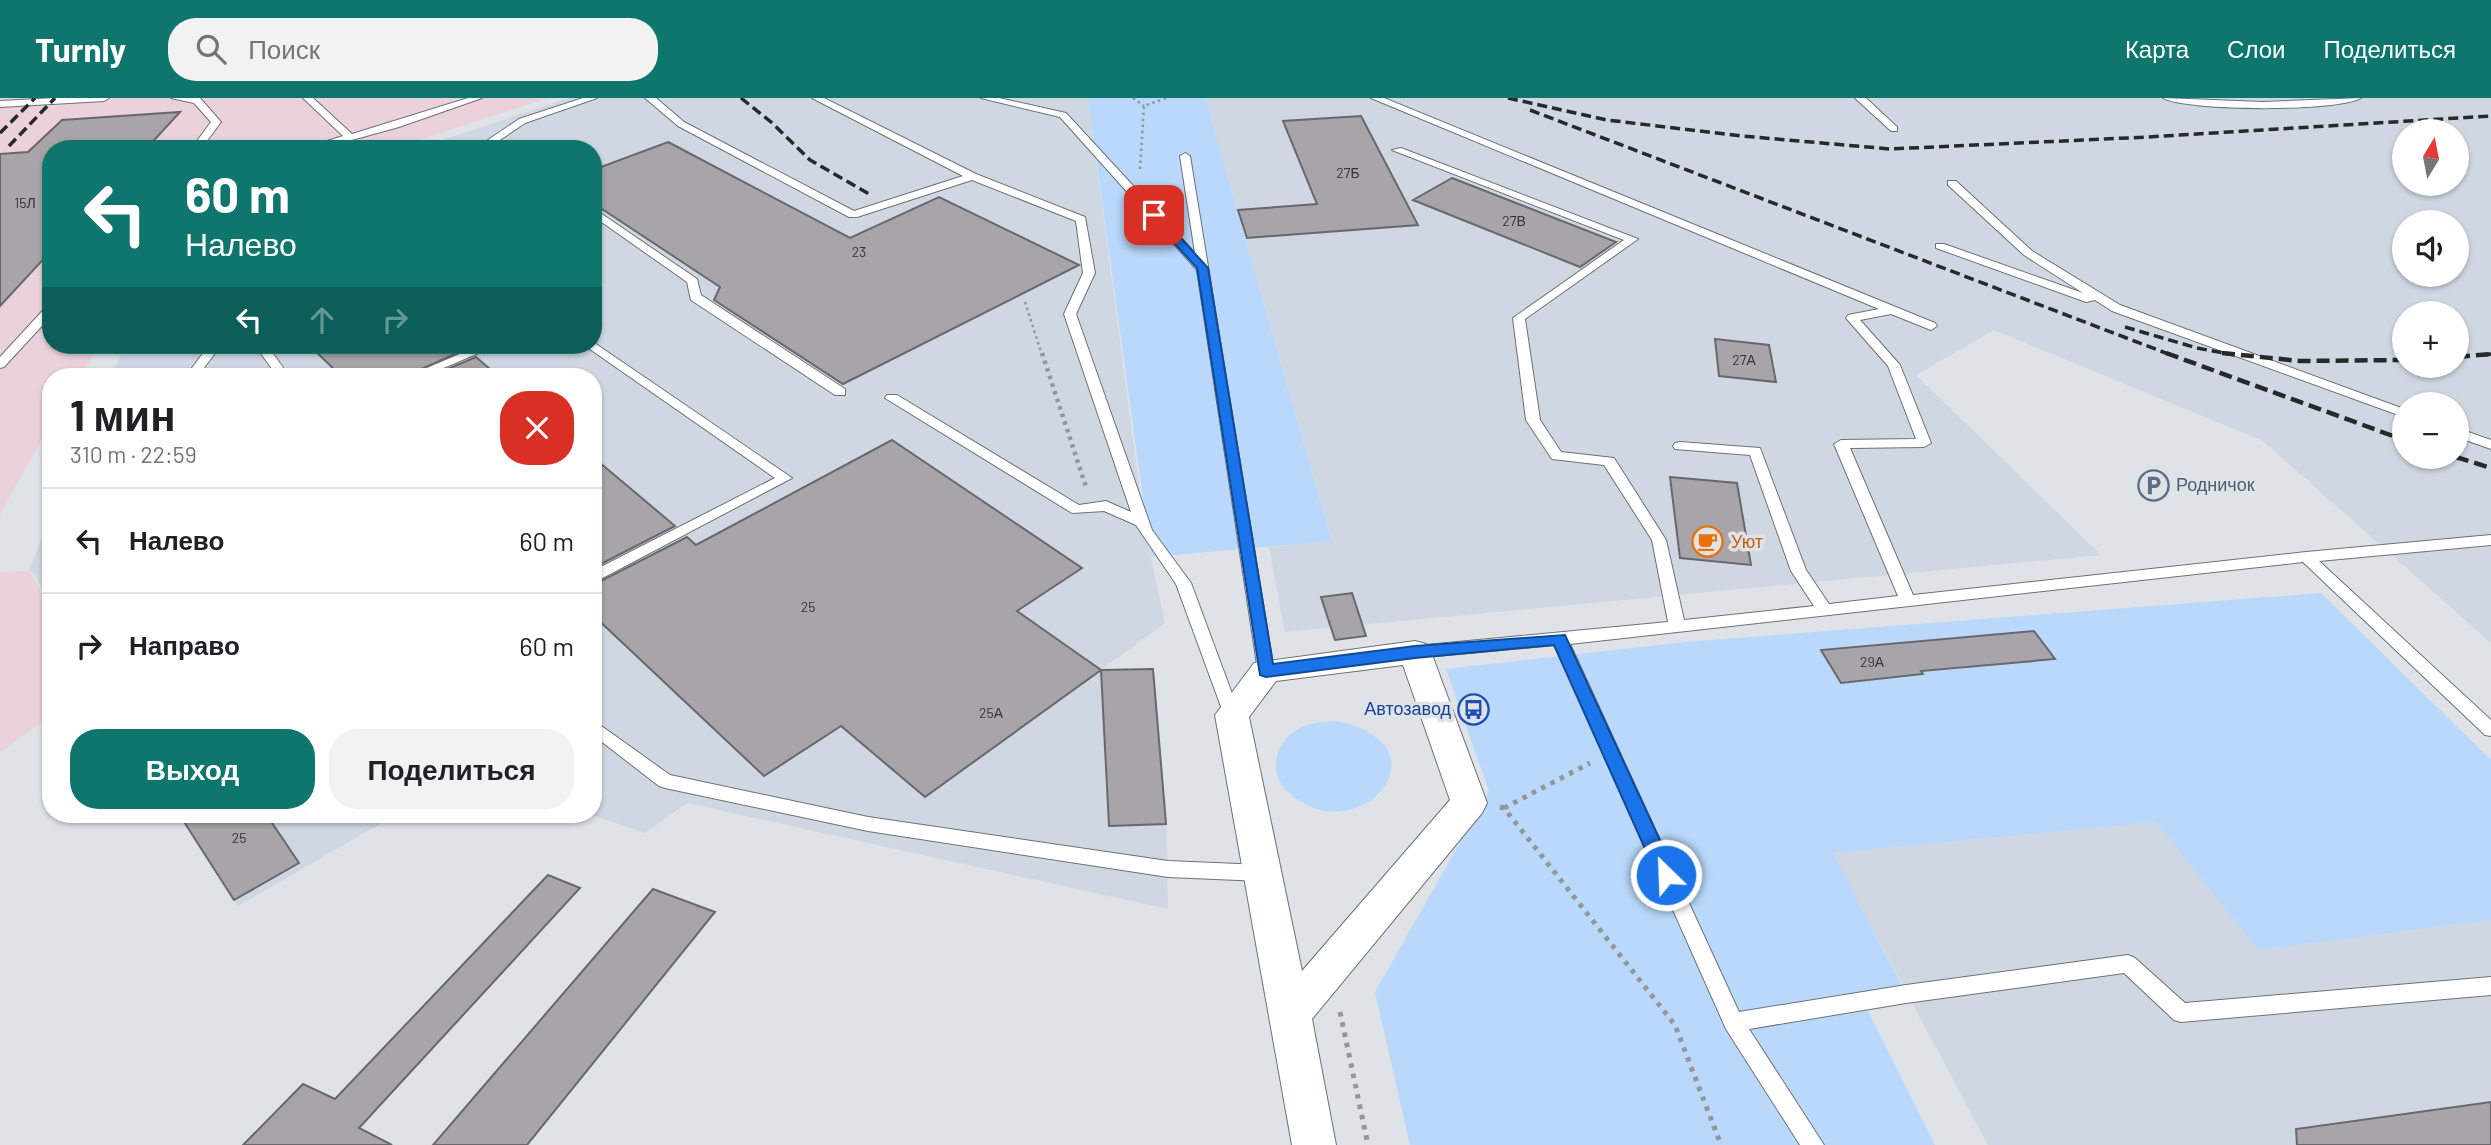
<!DOCTYPE html>
<html lang="ru">
<head>
<meta charset="utf-8">
<style>
	body { margin:0; font-family:Barlow,sans-serif; background:#f2f2f2; color:#202124; height:100vh; display:flex; flex-direction:column; font-size:26px; white-space:nowrap }
	* { box-sizing:border-box; margin:0 }
	p { font-size:23px; color:#757577 }
	.icon { flex:none; width:38px; height:38px; fill:none; stroke:currentColor; stroke-width:2; stroke-linecap:round; stroke-linejoin:round }
	.map { position:relative; flex:1; overflow:hidden }
	.panel { position:absolute; left:42px; top:270px; width:560px; height:455px; display:flex; flex-direction:column; background:#fff; border-radius:28px; box-shadow:0 2px 5px #0004 }
	.panel>* { flex:none }
	.top-card { position:absolute; left:42px; top:42px; width:560px; height:214px; border-radius:28px; box-shadow:0 2px 5px #0004; background:#0f766e; color:#fff; overflow:hidden }
	.needle { width:46px; rotate:10deg }
	.controls { position:absolute; left:2392px; top:21px; display:grid; gap:14px }
	.controls a { display:grid; place-items:center; width:77px; height:77px; border-radius:50%; background:#fff; box-shadow:0 2px 5px #0004; font-size:35px }
	.pin { position:absolute; display:grid; place-items:center; width:60px; height:60px; color:#fff; margin:-30px; border-radius:14px; box-shadow:0 4px 10px #0006 }
	.me { position:absolute; width:77px; margin:-38px; rotate:336deg; stroke-linejoin:round; filter:drop-shadow(0 0 5px #0008) }
	.turn { display:flex; align-items:center; gap:24px; height:147px; padding:0 28px; font-size:32px }
	.turn .icon { width:91px; height:91px; stroke-width:2.5 }
	.turn b { display:block; font-size:49px; line-height:60px }
	.lanes { display:flex; align-items:center; height:66px; padding:0 28px; background:#0003; justify-content:center; gap:35px; direction:ltr }
	.lanes .off { opacity:.35 }
	.round { display:grid; place-items:center; flex:none; width:74px; height:74px; border-radius:28px; background:#f2f2f2 }
	.summary { display:flex; align-items:center; justify-content:space-between; height:119px; padding:0 28px }
	h1 { font-size:42px; font-weight:700; line-height:52px }
	.action { display:flex; gap:14px; margin-top:auto; padding:14px 28px }
	.action a { flex:1; height:80px; border-radius:28px; background:#0f766e; color:#fff; font-size:28px; font-weight:700; line-height:80px; text-align:center }
	.action a+a { background:#f2f2f2; color:#202124 }
	ul { padding:0; list-style:none }
	li { display:flex; align-items:center; gap:21px; height:105px; padding:0 28px; border-top:2px solid #e0e0e0 }
	li div { flex:1 }
	li b { display:block; font-size:26px }
	li em { font-style:normal }
	header { display:flex; align-items:center; gap:42px; box-sizing:border-box; height:98px; padding:0 35px; background:#0f766e; color:#fff }
	header strong { font-size:33px }
	nav { display:flex; gap:38px; margin-inline-start:auto; font-size:24px }
	.search { width:490px; height:63px; background:#f2f2f2; display:flex; align-items:center; gap:18px; box-sizing:border-box; padding:0 24px; border-radius:28px; color:#757577; font-size:26px }
	.map>svg:first-child { display:block }
</style>
</head>
<body>
<header>
<strong>Turnly</strong>
<div class="search"><svg class="icon" aria-label="search" viewBox="0 0 24 24"><circle cx="10" cy="10" r="6"/><path d="M15 15l6 6"/></svg>Поиск</div>
<nav><a>Карта</a><a>Слои</a><a>Поделиться</a></nav>
</header>
<div class="map">
<svg width="2491" height="1047" viewBox="0 0 2491 1047">
	<rect width="100%" height="100%" fill="#dfe3e8"/>
	<g fill="#ead1da">
		<polygon points="0,0 548,0 392,51 51,51 51,247 101,247 80,278 51,278 51,325 0,416"/>
		<polygon points="29,473 51,511 51,618 0,654 0,474"/>
	</g>
	<g fill="#ced7e2" fill-rule="evenodd">
		<polygon points="569,0 1088,0 1145,433 1165,525 1101,572 1106,701 1166,702 1168,811 687,705 645,735 589,716 593,716 593,278 111,278 126,247 593,247 593,51 416,51"/>
		<path d="M 1205,0 L 2491,0 L 2491,545 L 2263,343 L 1994,232 L 1916,277 L 2101,457 L 1285,534 L 1269,449 L 1332,442 ZM 2404,33 L 2457,33 L 2457,86 L 2404,86 ZM 2404,124 L 2457,124 L 2457,177 L 2404,177 ZM 2404,215 L 2457,215 L 2457,268 L 2404,268 ZM 2404,306 L 2457,306 L 2457,359 L 2404,359 Z"/>
		<polygon points="51,416 51,506 34,475 29,473"/>
		<polygon points="179,716 397,716 238,808"/>
		<polygon points="2156,724 2258,852 2491,822 2491,1047 1988,1047 1832,755"/>
	</g>
	<g fill="#b9d8fb">
		<polygon points="1088,0 1205,0 1332,443 1151,459"/>
		<polygon points="2321,495 2491,662 2491,822 2258,852 2156,724 1833,755 1906,896 1864,905 1935,1047 1410,1047 1375,894 1489,693 1446,571 1685,544"/>
		<path d="M 1337,623 C 1453,647 1358,757 1289,695 C 1266,675 1275,643 1300,630 C 1312,624 1324,624 1337,623 Z"/>
	</g>
	<g fill="#a7a4aa" stroke="#6a686d" stroke-width="2">
		<polygon points="180,14 146,51 51,51 51,153 0,208 0,56 28,54 62,22"/>
		<polygon points="1361,18 1418,127 1247,140 1238,112 1317,106 1283,23"/>
		<polygon points="668,44 850,140 939,99 1079,167 843,286 714,202 720,189 593,105 593,72"/>
		<polygon points="1452,80 1616,144 1580,169 1413,102"/>
		<polygon points="1715,241 1769,247 1776,284 1719,278"/>
		<polygon points="309,247 461,247 466,251 406,278 341,278"/>
		<polygon points="476,259 498,278 431,278"/>
		<polygon points="892,342 1082,470 1017,513 1101,572 925,699 841,628 764,678 593,517 593,487 687,439 696,447"/>
		<polygon points="593,359 675,428 593,470"/>
		<polygon points="1670,379 1737,385 1751,467 1680,460"/>
		<polygon points="1352,495 1366,538 1335,542 1321,499"/>
		<polygon points="2034,533 2055,561 1921,573 1923,576 1841,585 1821,552"/>
		<polygon points="1153,571 1166,726 1109,728 1101,572"/>
		<polygon points="179,716 266,716 299,765 234,802"/>
		<polygon points="548,777 580,790 359,1030 392,1047 243,1047 303,986 335,1001"/>
		<polygon points="653,791 715,814 527,1047 433,1047"/>
		<polygon points="2491,1004 2491,1047 2297,1047 2296,1031"/>
	</g>
	<g fill="none" stroke-linecap="round" stroke-linejoin="round">
		<defs>
			<g id="service">
				<polygon points="55,0 109,0 104,3 0,9 0,3"/>
				<polygon points="171,0 200,0 221,24 201,51 191,51 211,24 194,5"/>
				<polygon points="303,0 313,0 352,36 468,0 482,0 399,29 319,51 302,51 343,38"/>
				<polygon points="583,0 597,0 525,25 500,42 510,51 498,51 488,42 519,21"/>
				<polygon points="645,0 656,0 684,24 854,113 963,78 812,0 824,0 976,76 1085,119 1095,175 1076,216 1152,432 1191,485 1240,617 1238,621 1226,621 1224,617 1176,486 1136,427 1104,413 1072,415 885,300 887,297 897,297 1079,407 1106,403 1131,414 1064,216 1083,175 1076,123 972,82 857,119 849,119 678,28"/>
				<polygon points="981,0 999,0 1066,15 1195,155 1180,58 1185,55 1190,58 1274,573 1272,577 1260,577 1258,573 1197,172 1060,19"/>
				<polygon points="1371,0 1384,0 1935,225 1937,228 1931,232 1891,216 1860,222 1900,267 1931,345 1924,349 1850,350 1913,497 2306,454 2491,437 2491,447 2319,463 2491,622 2491,638 2485,637 2303,464 1570,546 1739,914 1906,887 2128,857 2135,860 2185,905 2491,879 2491,897 2181,924 2174,922 2124,875 1906,905 1749,931 1824,1047 1800,1047 1726,931 1555,547 1415,560 1407,554 1415,548 1668,524 1652,442 1604,367 1552,361 1526,322 1513,220 1624,142 1392,52 1401,50 1638,141 1525,221 1540,322 1561,354 1614,360 1666,442 1684,522 1814,508 1791,473 1750,357 1675,351 1673,348 1675,345 1680,344 1760,350 1806,472 1829,506 1898,498 1834,346 1841,342 1916,341 1888,268 1846,220 1848,217 1879,211"/>
				<polygon points="1855,0 1866,0 1897,29 1897,33 1891,33"/>
				<path d="M 2163,0 L 2262,4 L 2361,0 C 2339,14 2184,13 2163,0 Z"/>
				<polygon points="1948,83 1956,83 2032,153 2120,207 2404,311 2404,319 2112,213 2095,202 2086,204 1936,150 1936,146 1944,146 2083,195 2024,157 1948,87"/>
				<polygon points="593,110 697,181 701,197 845,291 845,297 835,297 691,202 687,184 593,118"/>
				<polygon points="51,207 51,218 4,269 0,270 0,259 47,208"/>
				<polygon points="593,244 792,380 593,485 593,473 775,380 584,247 593,247"/>
				<polygon points="209,247 221,247 198,278 186,278"/>
				<polygon points="255,247 267,247 289,278 277,278"/>
				<polygon points="481,247 497,247 425,278 408,278"/>
				<polygon points="2457,330 2491,342 2491,351 2457,339"/>
				<polygon points="593,622 670,677 868,719 1168,763 1262,767 1269,769 1271,775 1269,781 1262,783 1168,779 868,733 665,690 659,688 593,637"/>
			</g>
			<path id="minor" d="M 1415,543 L 1426,546 L 1431,554 L 1487,705 L 1482,715 L 1312,921 L 1336,1047 L 1292,1047 L 1215,617 L 1254,565 ZM 1403,567 L 1450,702 L 1302,873 L 1249,619 L 1276,583 Z"/>
		</defs>
		<use href="#service" stroke="#6d7175" stroke-width="2"/>
		<use href="#minor" stroke="#6d7175" stroke-width="2"/>
		<g stroke="#93979a" stroke-width="2.5" stroke-dasharray="2.5 3.5" stroke-linecap="butt">
			<polyline points="1133,0 1144,8"/>
			<polyline points="1140,71 1144,8 1166,0"/>
			<polyline points="1025,204 1042,257"/>
		</g>
		<polyline stroke="#93979a" stroke-width="4.5" stroke-dasharray="3.5 4.5" stroke-linecap="butt" points="1042,255 1086,389"/>
		<g stroke="#93979a" stroke-width="5" stroke-dasharray="4.5 6" stroke-linecap="butt">
			<polyline points="1500,709 1504,710 1675,927 1721,1047"/>
			<polyline points="1504,710 1590,665"/>
			<polyline points="1340,914 1368,1047"/>
		</g>
		<use href="#service" fill="#fff" fill-rule="evenodd"/>
		<use href="#minor" fill="#fff" fill-rule="evenodd"/>
		<g stroke="#27292a" stroke-width="3.5" stroke-dasharray="10 5" stroke-linecap="butt">
			<polyline points="741,0 771,24 810,62 871,97"/>
			<polyline points="1508,0 1607,22 1742,38 1890,51 2148,39 2491,18"/>
			<polyline points="1530,12 2171,257"/>
			<polyline points="0,35 35,0"/>
			<polyline points="9,48 55,0"/>
			<polyline points="2125,229 2197,250 2234,257"/>
			<polyline points="2482,257 2491,256"/>
		</g>
		<g stroke="#27292a" stroke-width="4.5" stroke-dasharray="13 6" stroke-linecap="butt">
			<polyline points="2166,255 2404,342"/>
			<polyline points="2222,255 2300,263 2404,262"/>
			<polyline points="2457,259 2491,256"/>
			<polyline points="2456,359 2491,370"/>
		</g>
	</g>
	<polygon fill="#1a73e8" stroke="#114b97" stroke-width="2" points="1154,114 1158,115 1208,170 1273,566 1415,548 1565,537 1676,777 1673,782 1666,785 1659,782 1554,547 1415,560 1266,579 1260,577 1197,170 1150,119 1149,117"/>
	<defs>
		<symbol id="parking-ring" viewBox="-11 -11 22 22"><circle r="9.5" fill="#dfe3e8" stroke="#5c6f8a" stroke-width="1.5"/><path d="M-3.5-5.5H1a3.5 3.5 0 0 1 0 7H-1V5.5H-3.5ZM-1-3.4V-.6H.8a1.4 1.4 0 0 0 0-2.8Z" fill="#5c6f8a"/></symbol>
		<symbol id="cafe-ring" viewBox="-11 -11 22 22"><circle r="9.5" fill="#dfe3e8" stroke="#e8710a" stroke-width="1.5"/><path d="M-5.5-4.5H6V0H3Q3 3.5 0 3.5H-2.5Q-5.5 3.5-5.5 0ZM3-3.2v2h1.7v-2ZM-6 4.5H4V6H-6Z" fill="#e8710a"/></symbol>
		<symbol id="bus-ring" viewBox="-11 -11 22 22"><circle r="9.5" fill="#dfe3e8" stroke="#1a4fb4" stroke-width="1.5"/><path d="M-5-6H5V4H4V6H2V4H-2V6H-4V4H-5ZM-3.5-4V0h7V-4ZM-3.5 1.2v1.5H-2V1.2ZM2 1.2v1.5H3.5V1.2Z" fill="#1a4fb4"/></symbol>
	</defs>
	<g fill-rule="evenodd">
		<use href="#parking-ring" x="2136" y="370" width="35" height="35"/>
		<use href="#cafe-ring" x="1690" y="426" width="35" height="35"/>
		<use href="#bus-ring" x="1456" y="594" width="35" height="35"/>
	</g>
	<g text-anchor="middle" stroke-width="7" stroke-linejoin="round" paint-order="stroke">
		<g font-size="14" fill="#343537">
			<text x="1348" y="80">27Б</text>
			<text x="25" y="110">15Л</text>
			<text x="1514" y="128">27В</text>
			<text x="859" y="159">23</text>
			<text x="1744" y="267">27А</text>
			<text x="808" y="514">25</text>
			<text x="1872" y="569">29А</text>
			<text x="991" y="620">25А</text>
			<text x="239" y="745">25</text>
		</g>
		<g font-size="18" fill="#4e5e75" stroke="#dfe3e8" text-anchor="start">
			<text x="2176" y="393">Родничок</text>
		</g>
		<g font-size="18" fill="#c56008" stroke="#dfe3e8" text-anchor="start">
			<text x="1731" y="450">Уют</text>
		</g>
		<g font-size="18" fill="#164399" stroke="#dfe3e8" text-anchor="end">
			<text x="1451" y="617">Автозавод</text>
		</g>
	</g>
</svg>
<div class="controls">
<a><svg class="needle" viewBox="-14 -14 28 28"><path d="M0-13l5 13h-10z" fill="#e53935"/><path d="M0 13l5-13h-10z" fill="#757577"/></svg></a>
<a><svg class="icon" aria-label="sound" viewBox="0 0 24 24"><path d="M4 9h4l5-4v14l-5-4H4zM17 9q2 3 0 6"/></svg></a>
<a>+</a>
<a>−</a>
</div>
<div class="pin" style="left:1154px;top:117px;background:#d93025"><svg class="icon" aria-label="arrive" viewBox="0 0 24 24"><path d="M6 21V4h12l-3 4 3 4H6"/></svg></div>
<svg class="me" style="left:1666px;top:777px" viewBox="-20 -20 40 40"><circle r="17" fill="#1a73e8" stroke="#fff" stroke-width="3"/><path d="M0-11L8 9 0 5-8 9z" fill="#fff"/></svg>
<div class="top-card">
<div class="turn"><svg class="icon" aria-label="left" viewBox="0 0 24 24"><path d="M17 20v-9H6M10 6l-5 5 5 5"/></svg><div><b>60 m</b>Налево</div></div>
<div class="lanes"><svg class="icon" aria-label="left" viewBox="0 0 24 24"><path d="M17 20v-9H6M10 6l-5 5 5 5"/></svg><svg class="icon off" aria-label="ahead" viewBox="0 0 24 24"><path d="M12 20V5M6 11l6-6 6 6"/></svg><svg class="icon off" aria-label="right" viewBox="0 0 24 24"><path d="M7 20v-9h11M14 6l5 5-5 5"/></svg></div>
</div>
<section class="panel">
<div class="summary"><div><h1>1 мин</h1><p>310 m · 22:59</p></div><a class="round" style="background:#d93025;color:#fff"><svg class="icon" aria-label="close" viewBox="0 0 24 24"><path d="M6 6l12 12M18 6L6 18"/></svg></a></div>
<ul>
<li><svg class="icon" aria-label="left" viewBox="0 0 24 24"><path d="M17 20v-9H6M10 6l-5 5 5 5"/></svg><div><b>Налево</b></div><em>60 m</em></li>
<li><svg class="icon" aria-label="right" viewBox="0 0 24 24"><path d="M7 20v-9h11M14 6l5 5-5 5"/></svg><div><b>Направо</b></div><em>60 m</em></li>
</ul>
<div class="action"><a>Выход</a><a>Поделиться</a></div>
</section>
</div>
</body>
</html>
